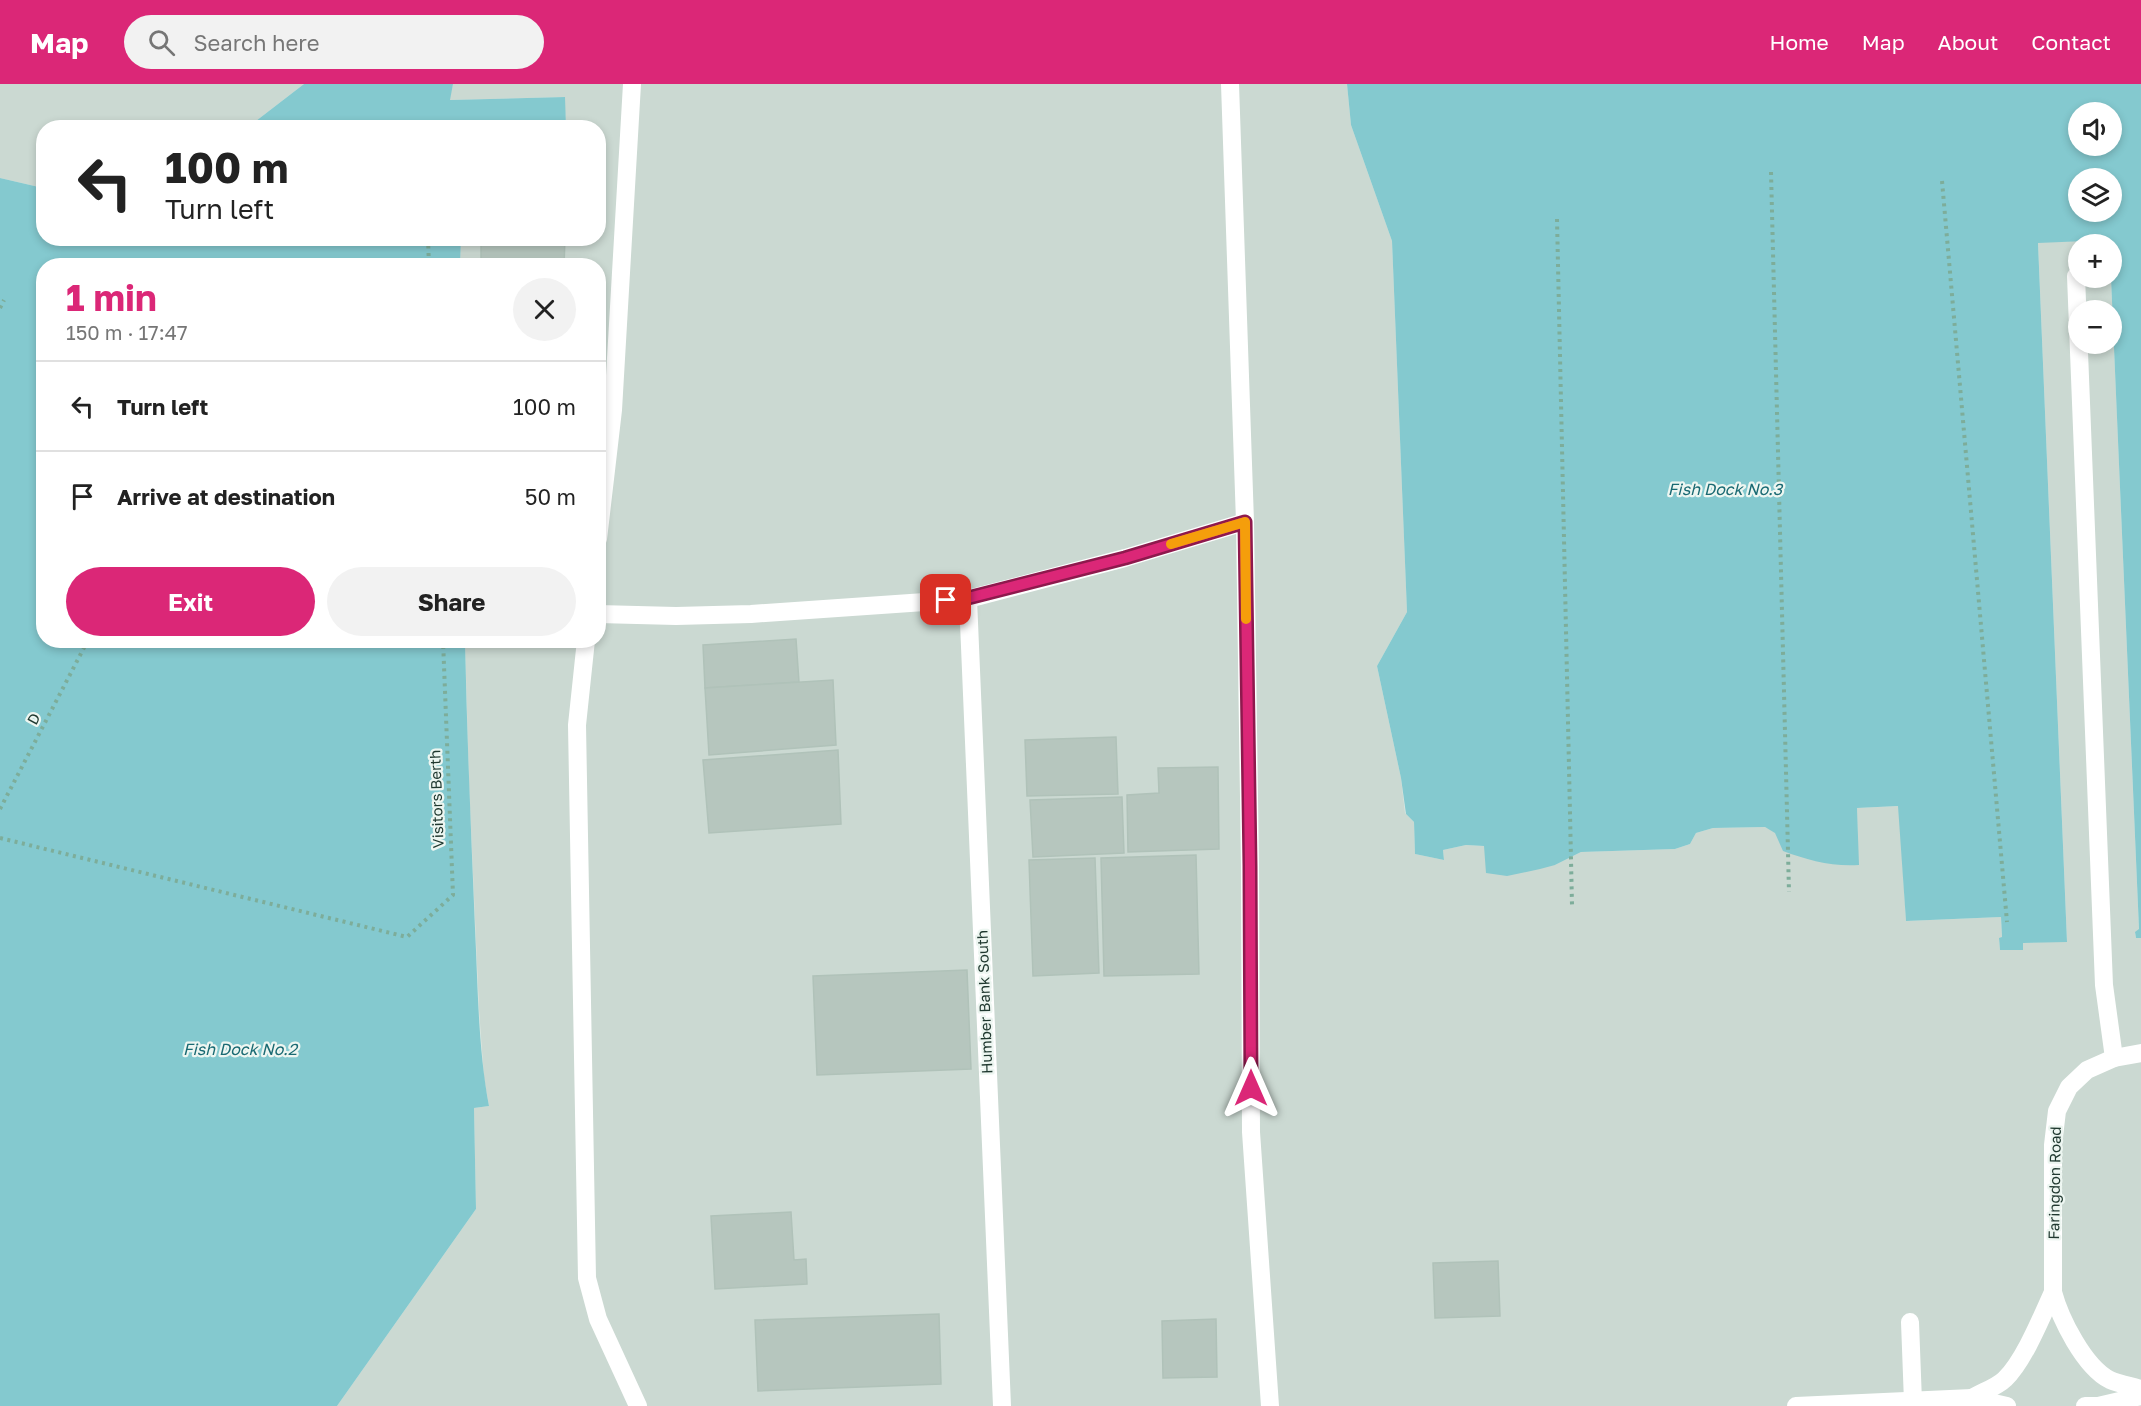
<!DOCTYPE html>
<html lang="en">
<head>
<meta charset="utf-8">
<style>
	body { margin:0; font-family:"Golos Text",sans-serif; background:#f2f2f2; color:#222; height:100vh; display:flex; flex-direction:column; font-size:22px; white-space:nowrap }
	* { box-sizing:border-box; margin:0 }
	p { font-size:20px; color:#767676 }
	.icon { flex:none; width:33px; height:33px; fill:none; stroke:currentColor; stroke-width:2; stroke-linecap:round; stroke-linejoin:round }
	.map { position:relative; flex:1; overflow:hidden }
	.drawer { position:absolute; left:36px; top:174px; width:570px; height:390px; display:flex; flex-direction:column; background:#fff; border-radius:24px; box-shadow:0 3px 9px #0003 }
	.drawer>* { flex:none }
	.banner { position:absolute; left:36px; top:36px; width:570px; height:126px; border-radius:24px; box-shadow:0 3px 9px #0003; background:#fff; color:#222; overflow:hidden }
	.buttons { position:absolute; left:2068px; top:18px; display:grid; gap:12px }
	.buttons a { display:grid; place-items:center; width:54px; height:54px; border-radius:50%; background:#fff; box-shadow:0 3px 9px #0003; font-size:30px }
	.pin { position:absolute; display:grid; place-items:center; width:51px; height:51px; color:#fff; margin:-26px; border-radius:12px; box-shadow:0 3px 9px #0006 }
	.me { position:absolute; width:66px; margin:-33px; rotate:0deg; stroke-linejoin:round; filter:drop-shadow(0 0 4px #0008) }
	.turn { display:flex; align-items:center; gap:21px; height:126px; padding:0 30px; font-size:27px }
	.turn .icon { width:78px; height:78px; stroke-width:2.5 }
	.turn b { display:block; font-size:42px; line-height:51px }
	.round { display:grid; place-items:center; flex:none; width:63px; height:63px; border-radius:32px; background:#f2f2f2 }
	.head { display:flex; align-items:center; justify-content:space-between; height:102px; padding:0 30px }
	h1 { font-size:36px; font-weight:700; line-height:45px; color:#db2777 }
	.action { display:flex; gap:12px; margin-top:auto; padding:12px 30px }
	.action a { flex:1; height:69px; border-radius:36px; background:#db2777; color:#fff; font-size:24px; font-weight:700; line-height:69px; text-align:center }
	.action a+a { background:#f2f2f2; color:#222 }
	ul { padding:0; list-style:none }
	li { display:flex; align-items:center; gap:18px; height:90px; padding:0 30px; border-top:2px solid #e0e0e0 }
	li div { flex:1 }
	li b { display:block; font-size:22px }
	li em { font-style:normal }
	header { display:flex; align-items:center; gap:36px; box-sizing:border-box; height:84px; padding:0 30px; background:#db2777; color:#fff }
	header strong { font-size:28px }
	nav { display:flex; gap:33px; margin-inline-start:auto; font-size:21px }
	.search { width:420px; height:54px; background:#f2f2f2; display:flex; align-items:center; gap:15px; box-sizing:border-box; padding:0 21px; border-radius:33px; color:#767676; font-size:22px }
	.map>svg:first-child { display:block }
</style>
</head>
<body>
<header>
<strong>Map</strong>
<div class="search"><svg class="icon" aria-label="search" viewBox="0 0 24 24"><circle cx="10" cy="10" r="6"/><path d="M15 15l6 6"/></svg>Search here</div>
<nav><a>Home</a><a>Map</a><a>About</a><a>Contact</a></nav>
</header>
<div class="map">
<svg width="2141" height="1322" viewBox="0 0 2141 1322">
	<rect width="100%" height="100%" fill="#dde9e3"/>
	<g fill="#cbd9d2" fill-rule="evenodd">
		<polygon points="0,0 304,0 248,43 44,44 43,104 0,94"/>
		<path d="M 453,0 L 1347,0 L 1351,41 L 1392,157 L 1407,528 L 1377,582 L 1401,694 L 1405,729 L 1414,738 L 1415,770 L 1444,776 L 1443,766 L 1466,761 L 1484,762 L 1555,781 L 1581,768 L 1675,765 L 1690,760 L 1696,749 L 1713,744 L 1765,743 L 1858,781 L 1857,724 L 1899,722 L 1906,837 L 2001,833 L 2002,854 L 1999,854 L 2000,866 L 2023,859 L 2067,857 L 2038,158 L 2109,156 L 2110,160 L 2079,160 L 2079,194 L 2111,194 L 2139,846 L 2135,849 L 2136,854 L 2141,854 L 2141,1322 L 337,1322 L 476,1125 L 474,1024 L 489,1022 L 484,994 L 479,925 L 469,700 L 465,557 L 598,556 L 598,182 L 460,181 L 461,155 L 598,154 L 598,44 L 566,43 L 564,13 L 449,16 ZM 2079,226 L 2112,226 L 2112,260 L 2079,260 Z"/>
	</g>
	<g fill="#84c9cf" fill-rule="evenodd">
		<polygon points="304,0 453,0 450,16 565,13 566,43 248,43"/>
		<path d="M 1347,0 L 2141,0 L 2141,854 L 2136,854 L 2135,848 L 2139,845 L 2111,194 L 2112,160 L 2110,160 L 2109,156 L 2038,159 L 2067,858 L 2023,859 L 2023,866 L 2000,866 L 1999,854 L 2002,853 L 2001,833 L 1906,837 L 1898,722 L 1857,724 L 1859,781 C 1833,783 1807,776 1783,767 L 1775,749 L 1765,743 L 1713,744 L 1696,749 L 1690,760 L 1675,765 L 1581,768 L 1555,781 L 1540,785 L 1507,792 L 1486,789 L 1484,762 L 1466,761 L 1443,766 L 1444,776 L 1415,770 L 1414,738 L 1406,730 L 1401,694 L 1377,582 L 1407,528 L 1392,157 L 1351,41 ZM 2079,28 L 2112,28 L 2112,62 L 2079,62 ZM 2079,94 L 2112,94 L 2112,128 L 2079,128 Z"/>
		<path d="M 0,94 L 43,104 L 44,154 L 461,155 L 460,181 L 44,182 L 44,556 L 465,557 C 467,653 471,748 475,844 C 478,904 478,964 489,1022 L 474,1024 L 476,1125 L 337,1322 L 0,1322 Z"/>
	</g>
	<g fill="#b6c6be" stroke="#b0c2b9" stroke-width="1.5">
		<polygon points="481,154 565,154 564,182 481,182"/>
		<polygon points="796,555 799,598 705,604 703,561"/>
		<polygon points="833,596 836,661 709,671 705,604"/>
		<polygon points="1116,653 1118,710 1027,712 1025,656"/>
		<polygon points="838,666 841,740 709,749 703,676"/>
		<polygon points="1218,683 1219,765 1128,768 1127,711 1159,709 1158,684"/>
		<polygon points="1122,713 1124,769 1033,773 1030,716"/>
		<polygon points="1196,771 1199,890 1104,892 1101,774"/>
		<polygon points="1095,774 1099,889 1033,892 1029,776"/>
		<polygon points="967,886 971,985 817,991 813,892"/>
		<polygon points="791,1128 794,1176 806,1175 807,1200 715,1205 711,1132"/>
		<polygon points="1498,1177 1500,1232 1435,1234 1433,1179"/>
		<polygon points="939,1230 941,1300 758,1307 755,1236"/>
		<polygon points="1216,1235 1217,1293 1163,1294 1162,1237"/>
	</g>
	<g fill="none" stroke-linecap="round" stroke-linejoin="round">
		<g stroke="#7dad9a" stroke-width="4" stroke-dasharray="3 4.5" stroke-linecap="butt">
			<polyline points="1771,88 1789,808"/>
			<polyline points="1942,97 2007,838"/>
			<polyline points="1557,135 1572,821"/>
			<polyline points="428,154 429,182"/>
			<polyline points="0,224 4,216"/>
			<polyline points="0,725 88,556"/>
			<polyline points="0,754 407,853 453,811 443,556"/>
		</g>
		<g stroke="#fff" stroke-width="18">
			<polyline points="1230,0 1245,438 1250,782 1251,1048 1270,1322"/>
			<polyline points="2076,192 2104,901 2114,974"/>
			<polyline points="598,455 613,326 632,0"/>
			<polyline points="968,515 1002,1322"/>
			<polyline points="598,530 676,532 751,530 968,515 1125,474 1245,438"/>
			<polyline points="586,556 577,641 587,1194 598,1235 638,1322"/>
			<path d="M 2141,969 L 2114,974 L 2087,986 L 2069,1003 L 2057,1027 L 2053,1061 L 2053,1208 C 2060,1234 2084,1283 2110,1296 C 2119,1300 2131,1302 2141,1305"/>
			<polyline points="1910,1238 1913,1318"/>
			<path d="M 1972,1314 C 1982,1308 1997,1303 2005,1295 C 2024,1277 2042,1232 2053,1208"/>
			<polyline points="1796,1322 1972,1314 2007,1322"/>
			<polyline points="2085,1322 2098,1322 2141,1312"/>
		</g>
	</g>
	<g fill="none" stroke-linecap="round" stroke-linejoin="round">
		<defs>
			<polyline id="route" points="946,516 968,514 1125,474 1245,438 1250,782 1251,1004"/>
		</defs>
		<use href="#route" stroke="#8e194d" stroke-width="15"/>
		<use href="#route" stroke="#db2777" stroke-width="10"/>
		<polyline stroke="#f59e0b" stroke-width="10" points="1171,460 1245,438 1246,535"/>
	</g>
	<g text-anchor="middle" stroke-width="4.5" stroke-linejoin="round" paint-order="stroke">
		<g font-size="15" fill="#1f382f" stroke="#edf6f1">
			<text transform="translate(34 635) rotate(-62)" y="5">D</text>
			<text transform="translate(437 715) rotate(-92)" y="5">Visitors Berth</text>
			<text transform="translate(985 918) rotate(-92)" y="5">Humber Bank South</text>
			<text transform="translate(2055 1099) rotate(-89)" y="5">Faringdon Road</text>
		</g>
		<g font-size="16" font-style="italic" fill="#1a6a73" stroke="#edf6f1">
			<text x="1725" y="411">Fish Dock No.3</text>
			<text x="240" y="971">Fish Dock No.2</text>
		</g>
	</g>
</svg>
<div class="buttons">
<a><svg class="icon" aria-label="sound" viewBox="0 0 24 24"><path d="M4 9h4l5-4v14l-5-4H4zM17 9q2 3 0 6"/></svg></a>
<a><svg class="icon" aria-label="layers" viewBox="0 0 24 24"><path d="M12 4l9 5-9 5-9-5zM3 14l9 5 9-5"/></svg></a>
<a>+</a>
<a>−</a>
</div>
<div class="pin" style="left:946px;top:516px;background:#d93025"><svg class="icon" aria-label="arrive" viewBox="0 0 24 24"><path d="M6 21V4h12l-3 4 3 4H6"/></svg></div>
<svg class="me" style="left:1251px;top:1004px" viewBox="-20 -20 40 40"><path d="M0-17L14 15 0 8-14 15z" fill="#db2777" stroke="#fff" stroke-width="4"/></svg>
<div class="banner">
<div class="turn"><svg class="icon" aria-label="left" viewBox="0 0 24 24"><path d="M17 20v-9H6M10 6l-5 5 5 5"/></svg><div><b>100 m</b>Turn left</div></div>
</div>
<section class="drawer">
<div class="head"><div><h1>1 min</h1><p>150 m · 17:47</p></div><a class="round"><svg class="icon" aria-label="close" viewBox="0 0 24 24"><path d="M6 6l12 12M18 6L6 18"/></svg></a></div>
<ul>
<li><svg class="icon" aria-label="left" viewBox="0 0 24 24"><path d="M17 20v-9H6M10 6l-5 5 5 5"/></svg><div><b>Turn left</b></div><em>100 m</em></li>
<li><svg class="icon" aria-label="arrive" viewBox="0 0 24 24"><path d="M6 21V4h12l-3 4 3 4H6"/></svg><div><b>Arrive at destination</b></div><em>50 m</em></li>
</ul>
<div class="action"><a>Exit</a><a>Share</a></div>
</section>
</div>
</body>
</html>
